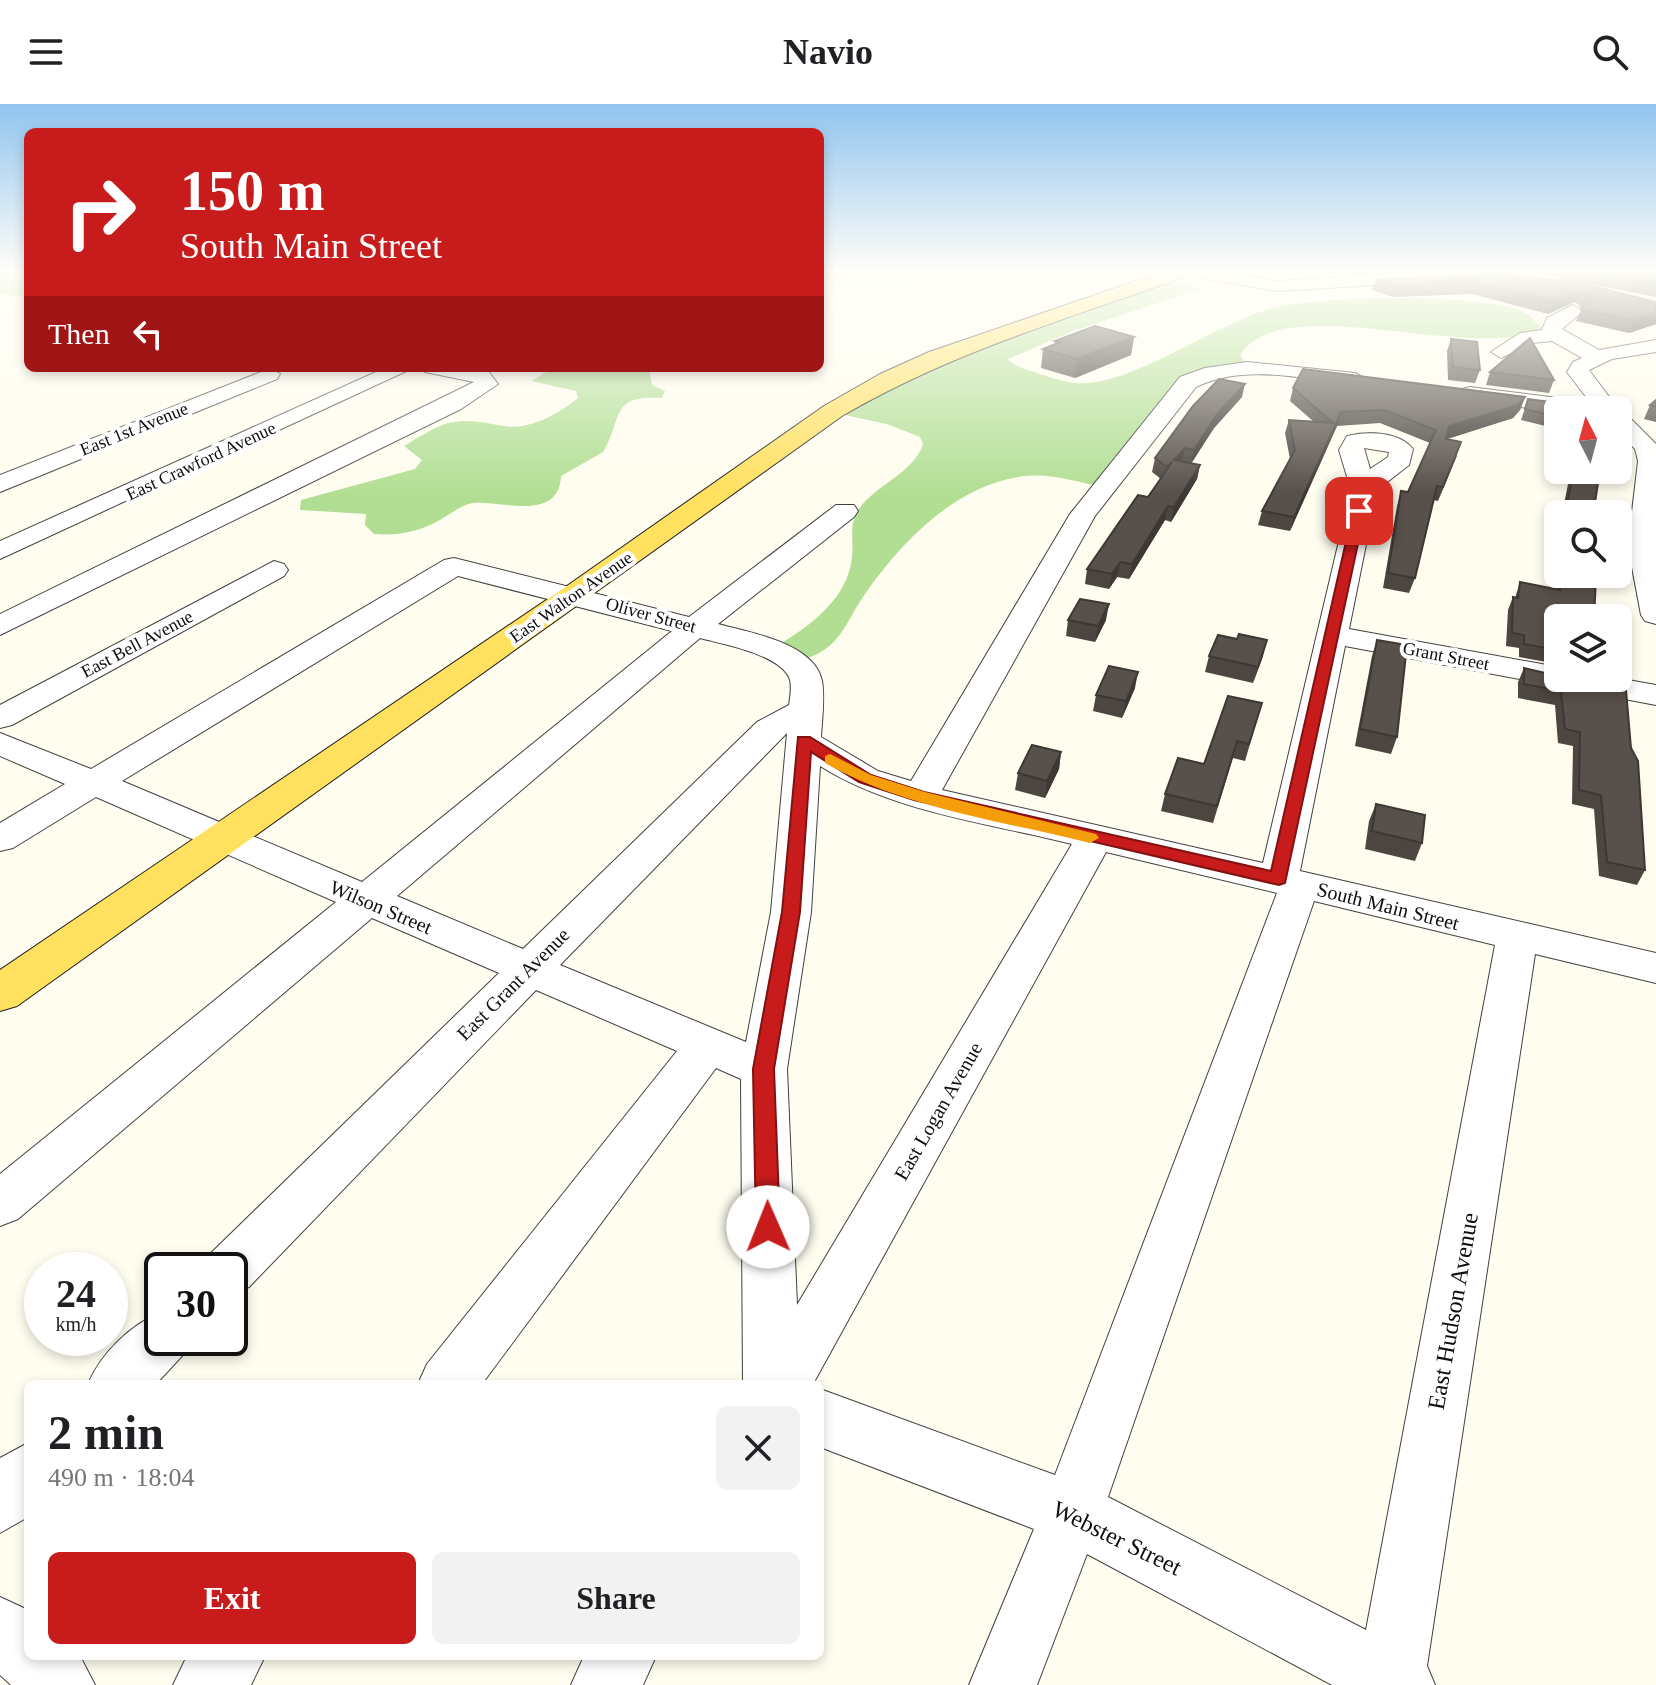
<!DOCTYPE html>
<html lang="en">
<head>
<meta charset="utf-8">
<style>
	body { margin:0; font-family:"Times New Roman",serif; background:#f2f2f2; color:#202124; height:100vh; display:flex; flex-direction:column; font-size:30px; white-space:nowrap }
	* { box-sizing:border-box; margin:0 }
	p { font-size:26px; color:#757577 }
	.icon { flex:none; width:44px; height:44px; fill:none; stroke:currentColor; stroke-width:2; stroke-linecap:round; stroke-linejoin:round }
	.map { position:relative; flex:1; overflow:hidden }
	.details { position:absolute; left:24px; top:1276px; width:800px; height:280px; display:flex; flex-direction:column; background:#fff; border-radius:12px; box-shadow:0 4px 12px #0003 }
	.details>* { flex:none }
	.banner { position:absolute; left:24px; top:24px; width:800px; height:244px; border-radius:12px; box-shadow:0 4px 12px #0003; background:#c81c1c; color:#fff; overflow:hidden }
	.needle { width:52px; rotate:354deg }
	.controls { position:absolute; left:1544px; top:292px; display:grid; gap:16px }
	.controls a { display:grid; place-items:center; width:88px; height:88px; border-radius:12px; background:#fff; box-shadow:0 4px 12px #0003; font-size:40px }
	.speed { position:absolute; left:24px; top:1148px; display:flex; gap:16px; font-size:40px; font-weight:700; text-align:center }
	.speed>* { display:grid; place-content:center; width:104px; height:104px; border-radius:50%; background:#fff; box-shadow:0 4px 12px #0003; line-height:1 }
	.speed small { font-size:20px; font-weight:400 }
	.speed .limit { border:4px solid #111; border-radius:12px; background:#fff; color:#111 }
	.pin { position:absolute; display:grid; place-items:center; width:68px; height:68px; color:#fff; margin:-34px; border-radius:16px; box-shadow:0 4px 12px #0006 }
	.me { position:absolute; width:88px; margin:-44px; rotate:359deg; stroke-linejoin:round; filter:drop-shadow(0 0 6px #0008) }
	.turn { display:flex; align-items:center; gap:28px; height:168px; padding:0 24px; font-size:36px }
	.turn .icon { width:104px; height:104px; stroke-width:2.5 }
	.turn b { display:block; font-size:56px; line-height:68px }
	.then { display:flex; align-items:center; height:76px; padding:0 24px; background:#0003; gap:16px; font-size:30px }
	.round { display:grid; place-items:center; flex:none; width:84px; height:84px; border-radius:12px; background:#f2f2f2 }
	.overview { display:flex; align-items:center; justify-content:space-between; height:136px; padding:0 24px }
	h1 { font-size:48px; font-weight:600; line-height:60px }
	.cta { display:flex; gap:16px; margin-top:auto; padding:16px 24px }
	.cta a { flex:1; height:92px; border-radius:12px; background:#c81c1c; color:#fff; font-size:32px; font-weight:600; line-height:92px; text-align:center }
	.cta a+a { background:#f2f2f2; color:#202124 }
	header { display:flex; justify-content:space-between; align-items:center; height:104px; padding:0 24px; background:#fff; font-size:36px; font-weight:600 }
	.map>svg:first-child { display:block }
</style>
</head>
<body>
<header><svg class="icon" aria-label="menu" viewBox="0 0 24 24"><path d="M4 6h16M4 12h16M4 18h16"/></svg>Navio<svg class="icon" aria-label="search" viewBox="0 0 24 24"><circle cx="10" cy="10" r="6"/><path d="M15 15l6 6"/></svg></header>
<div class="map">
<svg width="1656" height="1581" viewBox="0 0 1656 1581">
	<rect width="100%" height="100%" fill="#fffdef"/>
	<g fill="#b2de94">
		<polygon points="0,168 28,168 28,194 0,189"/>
		<path d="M 1163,173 L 1200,185 L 1073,227 L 1008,255 C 1015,264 1029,266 1040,270 C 1051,273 1063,278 1075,279 C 1131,284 1215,219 1273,204 C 1319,192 1478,189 1521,207 C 1530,210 1536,220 1544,225 C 1471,259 1282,184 1240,251 L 1249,265 L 1205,269 L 1103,383 C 1078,378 1051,369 1025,372 C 959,379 904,435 867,487 C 842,522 844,543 798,558 L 775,543 C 809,523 848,495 852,453 C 854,436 848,421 859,405 C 875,381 913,370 923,340 L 920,333 L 887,320 L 840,310 L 893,276 Z"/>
		<path d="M 553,264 L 649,264 L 652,281 L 665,287 L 662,294 C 608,291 624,314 603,348 L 561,372 C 559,419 500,396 473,399 C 460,401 451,410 440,416 C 419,428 397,432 374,430 L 365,421 L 366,410 L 300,406 L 301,396 L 415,365 L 422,356 L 404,342 C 417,334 433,324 448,319 C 468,314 485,319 504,322 C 528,327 560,309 578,294 L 576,287 L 531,277 Z"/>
	</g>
	<path fill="#e2f3c8" d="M 820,168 L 948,168 C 908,185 862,183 820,180 Z"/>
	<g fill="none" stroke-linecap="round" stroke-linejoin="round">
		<defs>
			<g id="minor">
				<polygon points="1188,168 1225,168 1277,177 1428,168 1437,173 1428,178 1277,187 1197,173"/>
				<polygon points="1573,201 1583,207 1562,225 1599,246 1656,236 1656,248 1612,255 1589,266 1619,306 1618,308 1558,308 1462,295 1459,290 1462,285 1470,283 1590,298 1567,268 1573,258 1582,254 1552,237 1532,239 1501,254 1491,248 1520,229 1542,226 1547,214"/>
				<path d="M 1247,258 L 1355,269 L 1366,275 L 1355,281 C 1303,275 1245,259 1196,283 L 1095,412 L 942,686 L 1263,759 L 1351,386 L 1339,346 L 1347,332 C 1367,327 1399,327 1413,345 L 1409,361 L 1377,386 L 1349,525 L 1558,563 L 1558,574 L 1617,574 L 1656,581 L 1656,601 L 1345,542 L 1300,767 L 1656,849 L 1656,879 L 1535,850 L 1427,1562 L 1435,1581 L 1332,1581 L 1087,1450 L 1037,1581 L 969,1581 L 1034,1425 L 820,1343 L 820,1285 L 1055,1371 L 1277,789 L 1106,748 L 813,1280 L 743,1280 L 741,975 L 716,964 L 482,1280 L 418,1280 L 427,1260 L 677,947 L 536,886 L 249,1183 L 230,1190 L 230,1166 L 203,1166 L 211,1149 L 499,869 L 372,814 L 18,1115 L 0,1122 L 0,1070 L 336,798 L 96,693 L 13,744 L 0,747 L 0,719 L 65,680 L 0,652 L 0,629 L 91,665 L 444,456 L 454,454 L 689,513 L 836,401 L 854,401 L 858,407 L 854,413 L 718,520 C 748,528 815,539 822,577 C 825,594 822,615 821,633 L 878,667 L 911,677 L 1070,410 L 1180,273 L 1205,264 ZM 1364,344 L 1389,348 L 1388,353 L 1370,365 ZM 458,472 L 672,527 L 362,778 L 122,677 ZM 700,534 C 722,540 783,551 790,576 C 792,583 790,594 789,601 L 757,618 L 523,845 L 397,792 ZM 787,629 L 771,808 L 746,938 L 560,861 ZM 820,662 C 893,708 988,719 1072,740 L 797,1201 L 787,965 L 811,808 ZM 1314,797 L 1495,841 L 1366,1526 L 1108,1393 Z"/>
				<polygon points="271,264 280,270 277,275 0,388 0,371"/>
				<polygon points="385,264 413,264 0,455 0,437"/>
				<polygon points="421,264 480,266 488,267 498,280 461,305 0,531 0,510 474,278 425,268"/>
				<polygon points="1618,308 1626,310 1656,340 1656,520 1645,517 1641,511 1628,442 1638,357 1635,345 1618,328"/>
				<polygon points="274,457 284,460 288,466 284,472 12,621 0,624 0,601"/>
				<path d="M 162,1208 L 162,1234 L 190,1234 L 182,1252 L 156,1280 L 88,1280 C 101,1249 131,1220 162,1208 Z"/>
				<polygon points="28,1339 28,1413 0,1429 0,1354"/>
				<polygon points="0,1493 28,1506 28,1552 80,1552 95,1581 11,1581 0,1571"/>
				<polygon points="187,1552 265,1552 251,1581 173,1581"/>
				<polygon points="584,1552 656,1552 643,1581 571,1581"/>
			</g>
			<path id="major" d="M 1162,168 L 1190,168 L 1187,172 C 1069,214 949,249 842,312 L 17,902 L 0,907 L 0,866 L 564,484 L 824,302 L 880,270 L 929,248 Z"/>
		</defs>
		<use href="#minor" stroke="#414141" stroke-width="2"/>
		<use href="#major" stroke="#1f1f1f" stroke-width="2"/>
		<use href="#minor" fill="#fff" fill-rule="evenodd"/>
		<use href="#major" fill="#ffe05f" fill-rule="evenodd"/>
	</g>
	<g fill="#4c4540">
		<polygon points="1338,168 1435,168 1343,171"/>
		<polygon points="1534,168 1650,168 1656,169 1656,193 1534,169"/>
		<polygon points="1503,170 1656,198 1656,220 1629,229 1576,217 1582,204 1575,198 1548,210 1472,190 1393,193 1372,186 1376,175"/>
		<polygon points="1134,233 1131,251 1075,274 1041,264 1043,245 1055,240 1055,237"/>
		<polygon points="1451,235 1480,266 1475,279 1448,276 1447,247"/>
		<polygon points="1490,268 1554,276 1549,289 1486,281"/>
		<polygon points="1293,284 1525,293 1520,306 1513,314 1447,335 1457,352 1438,397 1433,396 1415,474 1409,489 1383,484 1397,402 1401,387 1408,388 1430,339 1380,319 1337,322 1290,427 1258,421 1262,407 1290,355 1285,329 1289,316 1313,317 1290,297"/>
		<polygon points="1242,293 1214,324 1191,359 1200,361 1197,375 1171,418 1165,416 1129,475 1117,473 1109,485 1085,480 1087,465 1148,393 1161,375 1152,368 1155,354"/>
		<polygon points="1528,295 1558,306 1558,325 1521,316"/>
		<polygon points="1656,296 1656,318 1644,315 1650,301"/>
		<polygon points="1566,366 1600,366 1594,405 1592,410 1562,410 1570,370 1565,369"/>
		<polygon points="1561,470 1571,470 1558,514 1558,560 1519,553 1519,544 1506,542 1508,506 1513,493 1515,494 1520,478 1556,485"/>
		<polygon points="1068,516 1106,516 1095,538 1066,532"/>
		<polygon points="1237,535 1263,552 1253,579 1205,568 1209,552"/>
		<polygon points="1377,536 1397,633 1391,650 1355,642 1372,552"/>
		<polygon points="1524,564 1558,572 1631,644 1645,766 1637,781 1599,772 1594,705 1572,700 1573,642 1558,639 1555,601 1518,594 1518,578"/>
		<polygon points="1135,584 1122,614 1093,607 1096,591"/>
		<polygon points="1262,599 1245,657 1233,654 1213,719 1161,707 1165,690 1204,660"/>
		<polygon points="1061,648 1059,665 1045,694 1015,686 1018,669"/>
		<polygon points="1376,700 1422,739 1415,757 1365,745 1369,717"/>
	</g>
	<g fill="#3e3834">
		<polygon points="1579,187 1575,198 1548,210 1553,198"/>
		<polygon points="1656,210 1656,220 1629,229 1634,217"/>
		<polygon points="1134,233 1131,251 1075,274 1077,255"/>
		<polygon points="1245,280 1242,293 1214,324 1191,360 1194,346 1217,310"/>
		<polygon points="1525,293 1520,306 1513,314 1444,336 1449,322"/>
		<polygon points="1341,308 1337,322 1290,427 1294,413"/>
		<polygon points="1185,344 1182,358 1174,356"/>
		<polygon points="1200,361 1197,375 1171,418 1174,403"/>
		<polygon points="1168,402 1165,416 1129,475 1132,460"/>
		<polygon points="1120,458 1117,473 1109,485 1112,470"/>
		<polygon points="1109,500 1106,516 1095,538 1098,522"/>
		<polygon points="1267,536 1263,552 1253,579 1258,563"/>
		<polygon points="1138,568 1135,584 1122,614 1126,597"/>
		<polygon points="1061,648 1059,665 1045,694 1047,677"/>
	</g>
	<g fill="#58504a" stroke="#3e3834" stroke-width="2">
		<polygon points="1588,168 1650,168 1656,169 1656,180"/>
		<polygon points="1503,170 1576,178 1656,198 1656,210 1634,217 1581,205 1591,195 1579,187 1553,198 1475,178 1396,181 1376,175"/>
		<polygon points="1095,222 1134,233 1077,255 1043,245 1060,238 1055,237"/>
		<polygon points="1530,234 1554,276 1490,268"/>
		<polygon points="1451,235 1477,238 1480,266 1453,263"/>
		<polygon points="1303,265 1525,293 1518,301 1449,322 1446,335 1461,338 1443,383 1437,382 1415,474 1388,469 1401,387 1408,388 1436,326 1384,306 1341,308 1294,413 1262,407 1295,346 1289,316 1333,319 1293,284"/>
		<polygon points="1219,275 1245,280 1217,310 1194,346 1185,344 1174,356 1200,361 1174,403 1168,402 1132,460 1120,458 1112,470 1087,465 1138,391 1148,393 1172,358 1167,363 1155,354 1193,302"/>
		<polygon points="1528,295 1565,300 1569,306 1558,306 1558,313 1525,305"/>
		<polygon points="1656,296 1656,303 1650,301"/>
		<polygon points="1574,366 1600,366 1594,405 1567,400"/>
		<polygon points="1561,470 1571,470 1596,475 1594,514 1558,514 1558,546 1524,540 1524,531 1512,529 1513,493 1518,494 1520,478 1560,486"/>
		<polygon points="1080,495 1109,500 1098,522 1068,516"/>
		<polygon points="1239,530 1267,536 1258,563 1209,552 1218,531 1237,535"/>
		<polygon points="1377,536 1407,541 1397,633 1360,625"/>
		<polygon points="1109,562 1138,568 1126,597 1096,591"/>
		<polygon points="1524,564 1558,572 1558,574 1569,574 1626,586 1631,644 1638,657 1645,766 1607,758 1601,691 1579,686 1580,628 1565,625 1561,587 1524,580"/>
		<polygon points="1228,592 1262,599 1249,640 1237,637 1217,702 1165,690 1178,654 1204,660"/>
		<polygon points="1032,641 1061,648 1047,677 1018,669"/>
		<polygon points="1376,700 1425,711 1422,739 1372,727"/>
	</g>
	<linearGradient id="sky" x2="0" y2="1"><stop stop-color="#91c4ef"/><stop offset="0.43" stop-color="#fffef8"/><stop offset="1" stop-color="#fffef8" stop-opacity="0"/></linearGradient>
	<rect width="1656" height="389" fill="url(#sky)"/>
	<polygon fill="#c81c1c" stroke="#821212" stroke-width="2" points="1359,404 1365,407 1285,779 1279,781 914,696 859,678 811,648 800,808 774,965 780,1123 776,1130 768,1133 759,1130 756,1123 753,965 782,808 798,633 810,633 871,671 924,688 1271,767 1353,407"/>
	<path fill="#f59e0b" d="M 830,650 L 871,671 L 925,688 L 1096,730 L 1099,734 L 1090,739 C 1002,717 904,704 825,659 L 825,652 Z"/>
	<g text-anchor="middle" stroke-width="8" stroke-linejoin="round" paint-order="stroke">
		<g font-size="18" fill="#0e0e0e" stroke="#fff">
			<text transform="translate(134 325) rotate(-22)" y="6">East 1st Avenue</text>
			<text transform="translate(201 357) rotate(-25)" y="6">East Crawford Avenue</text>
			<text transform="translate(571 493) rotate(-35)" y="6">East Walton Avenue</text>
			<text transform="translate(651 511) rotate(15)" y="6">Oliver Street</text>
			<text transform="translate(137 540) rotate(-28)" y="6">East Bell Avenue</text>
			<text transform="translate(1446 552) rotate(11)" y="6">Grant Street</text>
		</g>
		<g font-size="20" fill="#0e0e0e" stroke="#fff">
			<text transform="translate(1388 802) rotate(14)" y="7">South Main Street</text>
			<text transform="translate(381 803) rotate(23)" y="7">Wilson Street</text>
			<text transform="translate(513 880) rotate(-45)" y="7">East Grant Avenue</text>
			<text transform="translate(938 1007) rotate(-60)" y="7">East Logan Avenue</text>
		</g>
		<g font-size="24" fill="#0e0e0e" stroke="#fff">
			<text transform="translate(1453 1207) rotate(-80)" y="8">East Hudson Avenue</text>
			<text transform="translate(1117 1434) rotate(26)" y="8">Webster Street</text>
		</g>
	</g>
</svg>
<div class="controls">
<a><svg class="needle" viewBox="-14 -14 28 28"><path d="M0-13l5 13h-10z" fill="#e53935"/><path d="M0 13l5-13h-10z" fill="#757577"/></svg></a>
<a><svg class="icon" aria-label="search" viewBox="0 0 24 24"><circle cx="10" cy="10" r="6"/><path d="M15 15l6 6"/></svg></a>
<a><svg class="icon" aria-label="layers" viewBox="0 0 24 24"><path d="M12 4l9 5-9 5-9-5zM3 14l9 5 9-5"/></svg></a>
</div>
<div class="speed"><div>24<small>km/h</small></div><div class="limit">30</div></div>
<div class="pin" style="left:1359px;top:407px;background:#d93025"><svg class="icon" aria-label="arrive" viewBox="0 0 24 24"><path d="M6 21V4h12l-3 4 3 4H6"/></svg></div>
<svg class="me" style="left:768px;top:1123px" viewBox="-20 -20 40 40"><circle r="19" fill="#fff"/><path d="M0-13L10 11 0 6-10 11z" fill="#c81c1c"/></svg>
<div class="banner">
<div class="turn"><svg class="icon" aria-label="right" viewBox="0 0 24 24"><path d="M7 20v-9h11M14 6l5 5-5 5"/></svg><div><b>150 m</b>South Main Street</div></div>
<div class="then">Then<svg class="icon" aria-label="left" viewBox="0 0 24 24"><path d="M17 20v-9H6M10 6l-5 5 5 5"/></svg></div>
</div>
<section class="details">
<div class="overview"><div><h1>2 min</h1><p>490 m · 18:04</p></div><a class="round"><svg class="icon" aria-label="close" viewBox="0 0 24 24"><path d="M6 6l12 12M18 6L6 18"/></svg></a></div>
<div class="cta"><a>Exit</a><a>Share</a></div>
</section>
</div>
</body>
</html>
